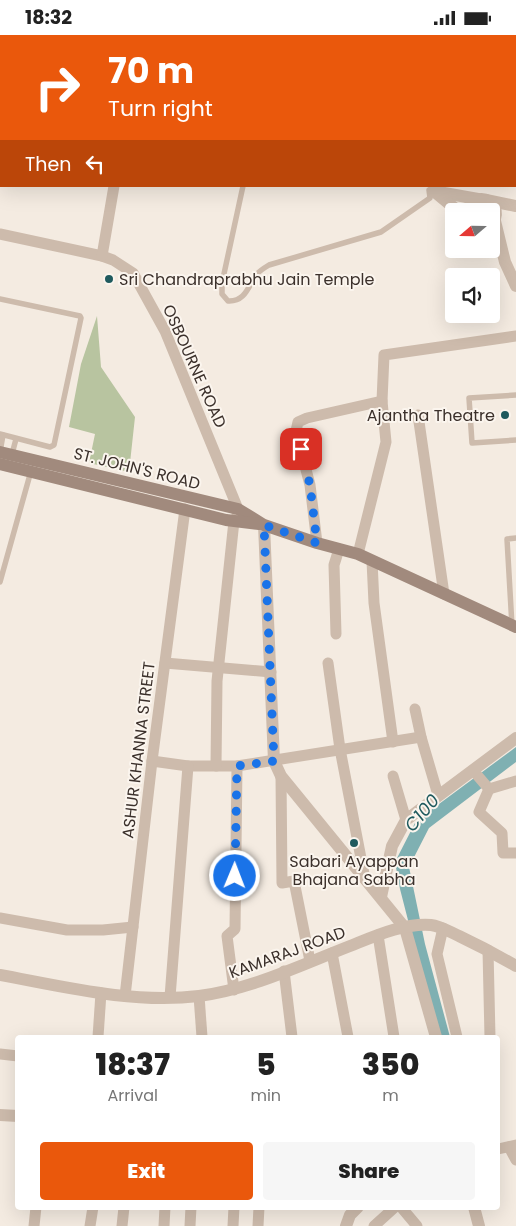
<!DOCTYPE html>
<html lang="en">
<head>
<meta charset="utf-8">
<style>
	body { margin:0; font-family:Poppins,sans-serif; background:#f6f6f6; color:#222; height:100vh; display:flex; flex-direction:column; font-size:19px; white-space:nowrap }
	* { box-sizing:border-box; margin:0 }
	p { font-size:16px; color:#767676 }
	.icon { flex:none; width:28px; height:28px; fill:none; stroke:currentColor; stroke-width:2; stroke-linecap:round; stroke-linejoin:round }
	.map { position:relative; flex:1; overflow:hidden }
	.side { position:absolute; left:15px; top:1000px; width:485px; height:175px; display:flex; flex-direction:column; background:#fff; border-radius:5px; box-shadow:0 5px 20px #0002 }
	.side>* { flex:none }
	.guide { position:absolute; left:0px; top:0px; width:516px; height:152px; box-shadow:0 5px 20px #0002; background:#ea580c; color:#fff; overflow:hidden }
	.needle { width:32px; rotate:250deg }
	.tools { position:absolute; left:445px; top:168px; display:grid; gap:10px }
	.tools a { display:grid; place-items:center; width:55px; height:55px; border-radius:5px; background:#fff; box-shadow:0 5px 20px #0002; font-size:25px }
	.pin { position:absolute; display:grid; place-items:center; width:42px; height:42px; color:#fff; margin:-21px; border-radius:10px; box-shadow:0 2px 8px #0006 }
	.me { position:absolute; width:55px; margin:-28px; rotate:1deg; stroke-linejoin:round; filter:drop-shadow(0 0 4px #0008) }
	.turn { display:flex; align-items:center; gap:18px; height:105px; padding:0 25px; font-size:22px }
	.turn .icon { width:65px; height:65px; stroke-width:2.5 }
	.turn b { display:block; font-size:35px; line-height:42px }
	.then { display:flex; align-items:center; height:48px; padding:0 25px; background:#0003; gap:10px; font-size:19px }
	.eta { display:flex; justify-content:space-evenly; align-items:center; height:85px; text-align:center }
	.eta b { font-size:30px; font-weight:800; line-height:35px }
	.action { display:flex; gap:10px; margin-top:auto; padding:10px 25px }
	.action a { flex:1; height:58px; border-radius:5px; background:#ea580c; color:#fff; font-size:20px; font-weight:800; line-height:58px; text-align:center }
	.action a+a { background:#f6f6f6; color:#222 }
	.status { display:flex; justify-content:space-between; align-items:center; height:35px; padding:0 25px; background:#fff; direction:ltr }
	.status svg { height:14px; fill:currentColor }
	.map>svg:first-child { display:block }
</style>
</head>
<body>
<div class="status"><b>18:32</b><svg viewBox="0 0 49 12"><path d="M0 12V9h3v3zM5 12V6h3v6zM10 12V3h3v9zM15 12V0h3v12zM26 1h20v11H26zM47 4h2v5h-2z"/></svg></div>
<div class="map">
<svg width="516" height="1191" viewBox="0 0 516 1191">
	<rect width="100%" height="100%" fill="#f4ebe1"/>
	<polygon fill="#b8c4a0" points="97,281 101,332 135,382 129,437 89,428 95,399 69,392 81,329"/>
	<g fill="#7fb0b2">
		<polygon points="275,0 516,0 516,124 515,1"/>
		<polygon points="516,712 516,727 429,793 409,832 425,909 450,1002 438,1002 400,854 395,827 416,786"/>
	</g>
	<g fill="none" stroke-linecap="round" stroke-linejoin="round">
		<g stroke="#b9a596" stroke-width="2" stroke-dasharray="2.5 2.5" stroke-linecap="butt">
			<polyline points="259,0 260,1"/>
			<polyline points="515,133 516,133"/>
		</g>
		<g stroke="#cdbbac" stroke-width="5.5">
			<path d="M 243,151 L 222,248 L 222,259 L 228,266 C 245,267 248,252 256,240 C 259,236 264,233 269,230 L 381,197 L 430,163 L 429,155"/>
			<polyline points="0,264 80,281 81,283 54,410 50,412 0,399"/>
			<polyline points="516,360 469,363 472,408 516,405"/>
			<polyline points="0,417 3,400"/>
			<polyline points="12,419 16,404"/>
			<polyline points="0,547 31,436"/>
			<polyline points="512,591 507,504 516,503"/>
		</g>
		<g stroke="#cdbbac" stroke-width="11">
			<polyline points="140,1 140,0"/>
			<polyline points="208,1 208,0"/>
			<polyline points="0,38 1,38"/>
			<polyline points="0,199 102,221 113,225 133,238 165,296 238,474 237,480"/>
			<polyline points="102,221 114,151"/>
			<polyline points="418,380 444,559"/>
			<polyline points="317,508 310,450 296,396 298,387 307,383 382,366"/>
			<polyline points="358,519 386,407 382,366 384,320 516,301"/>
			<polyline points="372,526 374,568 393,707"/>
			<polyline points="336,599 334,530 339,514"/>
			<polyline points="165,628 271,637"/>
			<polyline points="328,628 340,714 365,844"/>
			<polyline points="415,674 421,702 438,760"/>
			<polyline points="152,726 188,731 237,731 421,702"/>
			<polyline points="216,731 217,646 234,486"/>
			<polyline points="477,740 489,754 479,777 502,798 503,818 516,818"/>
			<polyline points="281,741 282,848 294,846 310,926"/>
			<polyline points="393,741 406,785"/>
			<polyline points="489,754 516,746"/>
			<polyline points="0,883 67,895 103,895 133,892"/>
			<polyline points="443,893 437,919 457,1002"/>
			<polyline points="378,900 394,1002"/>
			<polyline points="488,915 490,1002"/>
			<polyline points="332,918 348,1002"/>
			<polyline points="284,936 292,1002"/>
			<polyline points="234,955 227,901 235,894 237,731"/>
			<polyline points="125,961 152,726 185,474"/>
			<polyline points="199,961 202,1002"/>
			<polyline points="170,962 188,731"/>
			<polyline points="98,1002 101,958"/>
			<polyline points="0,1019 18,1021"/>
			<polyline points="509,1112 516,1125"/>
			<polyline points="498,1114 516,1110"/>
			<polyline points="401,1172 417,1191"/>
			<polyline points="34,1191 36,1172"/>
			<polyline points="90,1191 93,1172"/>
			<polyline points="122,1191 124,1172"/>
			<polyline points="164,1191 165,1172"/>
			<polyline points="190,1191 191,1172"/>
			<polyline points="233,1191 234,1172"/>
			<polyline points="258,1191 259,1172"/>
			<polyline points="374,1191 395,1172"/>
		</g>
		<g stroke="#cdbbac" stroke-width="12">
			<polyline points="223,0 226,1"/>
			<polyline points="433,156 478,164"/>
			<polyline points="435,157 458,176"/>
			<polyline points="486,165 516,171"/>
			<path d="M 467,176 C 476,151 508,170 491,190"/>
			<polyline points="495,186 505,227 516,251"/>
			<polyline points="264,490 274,726 281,741 405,893 436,1002"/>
			<polyline points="381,862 392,811 406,785 516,703"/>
			<path d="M 0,940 C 65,952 133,969 199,961 C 252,954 301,930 350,911 C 375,901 403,888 431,890 C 440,891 450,897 459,901 C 478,910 497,920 516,931"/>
			<polyline points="0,1080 18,1081"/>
			<polyline points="474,1172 479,1191"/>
			<polyline points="346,1191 350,1180 358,1172"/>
		</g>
		<g stroke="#a18a7d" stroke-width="12">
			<polyline points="0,417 238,474 264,490 317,508 358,519 516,592"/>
			<polyline points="0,429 226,485 259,489"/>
		</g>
	</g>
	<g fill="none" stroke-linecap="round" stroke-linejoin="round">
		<polyline stroke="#1a73e8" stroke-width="9" stroke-dasharray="0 16.2" points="235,841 237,731 274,726 264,490 317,508 310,450 301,414"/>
	</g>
	<g fill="#1f5a5e" stroke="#fbf5ee" stroke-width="2">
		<circle cx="109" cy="244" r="5"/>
		<circle cx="505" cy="380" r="5"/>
		<circle cx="354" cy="808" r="5"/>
	</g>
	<g text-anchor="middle" stroke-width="4" stroke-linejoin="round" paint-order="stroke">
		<g font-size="16" fill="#3b302b" stroke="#fbf5ee" text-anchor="start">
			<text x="119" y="250">Sri Chandraprabhu Jain Temple</text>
			<text x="495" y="386" text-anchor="end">Ajantha Theatre</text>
			<text x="354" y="832" text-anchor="middle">Sabari Ayappan<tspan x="354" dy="18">Bhajana Sabha</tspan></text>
		</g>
		<g font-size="16" fill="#3b302b" stroke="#fbf5ee">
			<text transform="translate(195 331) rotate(66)" y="6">OSBOURNE ROAD</text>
			<text transform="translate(137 433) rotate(14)" y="6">ST. JOHN'S ROAD</text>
			<text transform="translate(138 715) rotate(-83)" y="6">ASHUR KHANNA STREET</text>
			<text transform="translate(287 917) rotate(-20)" y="6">KAMARAJ ROAD</text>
		</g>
		<g font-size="18" font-style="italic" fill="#1f5a5e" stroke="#fbf5ee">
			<text transform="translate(422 778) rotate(-49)" y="6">C100</text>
		</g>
	</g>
</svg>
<div class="tools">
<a><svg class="needle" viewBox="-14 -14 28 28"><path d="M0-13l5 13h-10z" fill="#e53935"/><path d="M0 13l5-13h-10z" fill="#767676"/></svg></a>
<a><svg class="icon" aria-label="sound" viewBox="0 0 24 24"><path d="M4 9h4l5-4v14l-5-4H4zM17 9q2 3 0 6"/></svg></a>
</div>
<div class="pin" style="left:301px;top:414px;background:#d93025"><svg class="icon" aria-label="arrive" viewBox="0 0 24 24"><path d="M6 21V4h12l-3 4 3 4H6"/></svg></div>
<svg class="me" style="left:235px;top:841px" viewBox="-20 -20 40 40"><circle r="17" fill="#1a73e8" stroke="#fff" stroke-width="3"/><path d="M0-11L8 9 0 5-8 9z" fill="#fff"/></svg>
<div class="guide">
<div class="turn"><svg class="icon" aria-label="right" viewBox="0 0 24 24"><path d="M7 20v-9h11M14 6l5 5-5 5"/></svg><div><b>70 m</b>Turn right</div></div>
<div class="then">Then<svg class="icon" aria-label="left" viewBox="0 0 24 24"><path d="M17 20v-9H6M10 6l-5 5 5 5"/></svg></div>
</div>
<section class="side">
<div class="eta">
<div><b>18:37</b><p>Arrival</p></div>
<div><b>5</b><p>min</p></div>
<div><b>350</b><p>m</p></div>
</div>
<div class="action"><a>Exit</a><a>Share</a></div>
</section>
</div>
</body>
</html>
